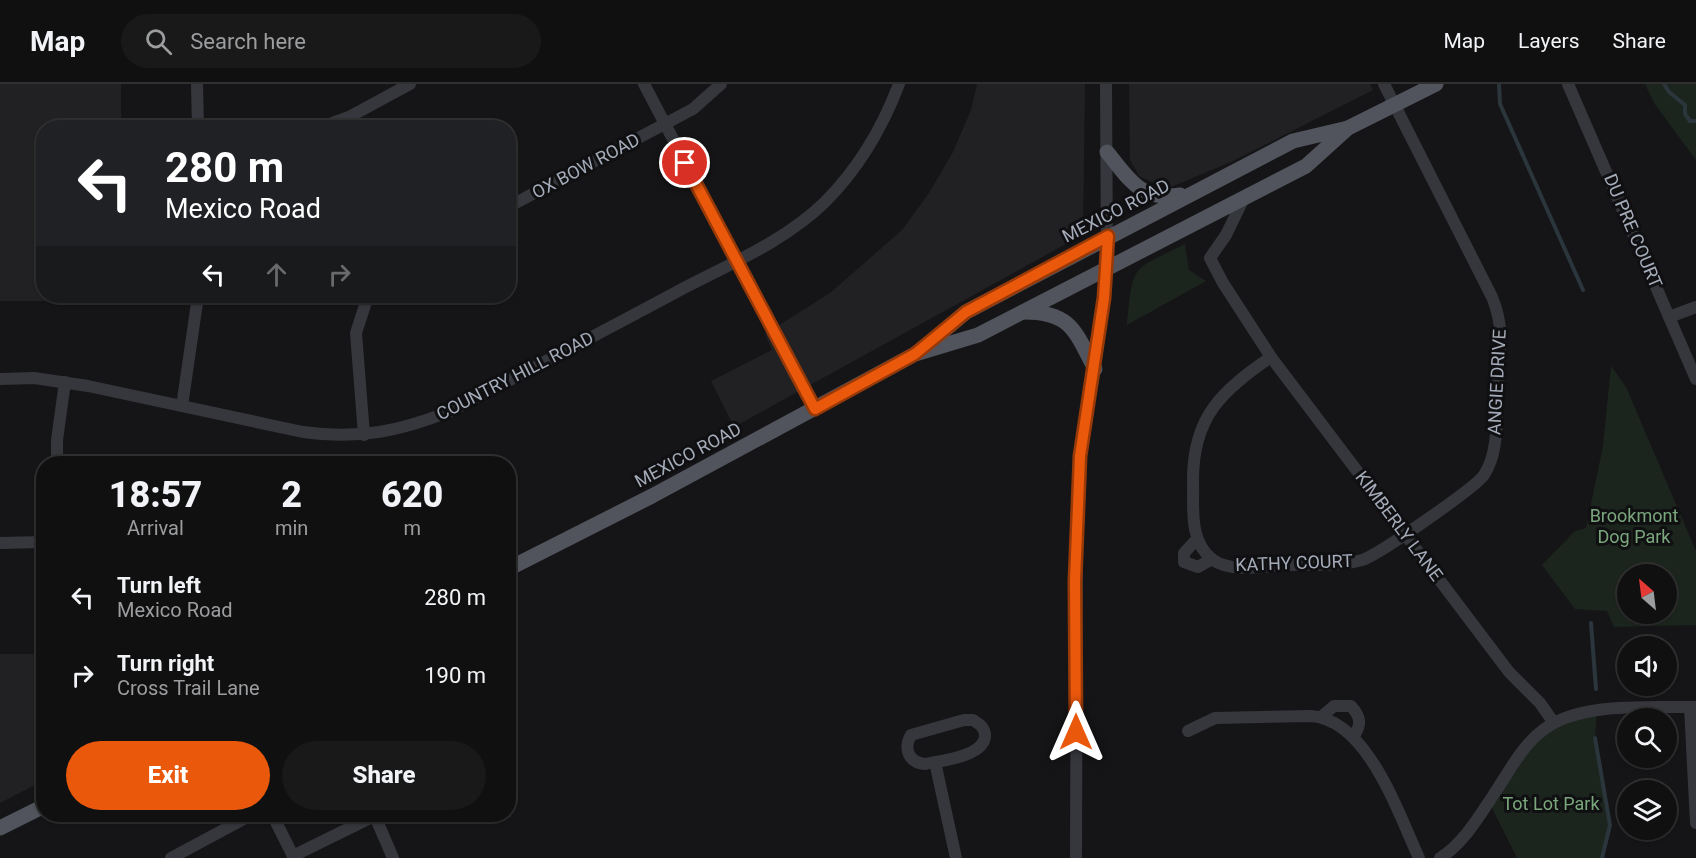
<!DOCTYPE html>
<html lang="en">
<head>
<meta charset="utf-8">
<style>
	body { margin:0; font-family:Roboto,sans-serif; background:#19191a; color:#f1f3f6; height:100vh; display:flex; flex-direction:column; font-size:22px; white-space:nowrap }
	* { box-sizing:border-box; margin:0 }
	p { font-size:20px; color:#9c9d9f }
	.icon { flex:none; width:33px; height:33px; fill:none; stroke:currentColor; stroke-width:2; stroke-linecap:round; stroke-linejoin:round }
	.map { position:relative; flex:1; overflow:hidden }
	.panel { position:absolute; left:36px; top:372px; width:480px; height:366px; display:flex; flex-direction:column; background:#101011; border-radius:24px; box-shadow:0 2px 4px #0004,0 0 0 2px #303031 }
	.panel>* { flex:none }
	.top-card { position:absolute; left:36px; top:36px; width:480px; height:183px; border-radius:24px; box-shadow:0 2px 4px #0004,0 0 0 2px #303031; background:#202124; color:#fff; overflow:hidden }
	.needle { width:39px; rotate:332deg }
	.buttons { position:absolute; left:1617px; top:480px; display:grid; gap:12px }
	.buttons a { display:grid; place-items:center; width:60px; height:60px; border-radius:50%; background:#101011; box-shadow:0 2px 4px #0004,0 0 0 2px #303031; font-size:30px }
	.pin { position:absolute; display:grid; place-items:center; width:51px; height:51px; color:#fff; margin:-26px; border:3px solid #fff; border-radius:50%; box-shadow:0 2px 6px #0007 }
	.me { position:absolute; width:66px; margin:-33px; rotate:0deg; stroke-linejoin:round; filter:drop-shadow(0 0 4px #0008) }
	.turn { display:flex; align-items:center; gap:21px; height:126px; padding:0 30px; font-size:27px }
	.turn .icon { width:78px; height:78px; stroke-width:2.5 }
	.turn b { display:block; font-size:42px; line-height:51px }
	.lanes { display:flex; align-items:center; height:57px; padding:0 30px; background:#0003; justify-content:center; gap:30px; direction:ltr }
	.lanes .off { opacity:.35 }
	.eta { display:flex; justify-content:space-evenly; align-items:center; height:102px; text-align:center }
	.eta b { font-size:36px; font-weight:800; line-height:42px }
	.cta { display:flex; gap:12px; margin-top:auto; padding:12px 30px }
	.cta a { flex:1; height:69px; border-radius:36px; background:#ea580c; color:#fff; font-size:24px; font-weight:800; line-height:69px; text-align:center }
	.cta a+a { background:#19191a; color:#f1f3f6 }
	ul { padding:0; list-style:none }
	li { display:flex; align-items:center; gap:18px; height:78px; padding:0 30px }
	li div { flex:1 }
	li b { display:block; font-size:22px }
	li em { font-style:normal }
	header { display:flex; align-items:center; gap:36px; box-sizing:border-box; height:84px; padding:0 30px; background:#101011; border-bottom:2px solid #303031 }
	header strong { font-size:28px }
	nav { display:flex; gap:33px; margin-inline-start:auto; font-size:21px }
	.search { width:420px; height:54px; background:#19191a; display:flex; align-items:center; gap:15px; box-sizing:border-box; padding:0 21px; border-radius:33px; color:#9c9d9f; font-size:22px }
	.map>svg:first-child { display:block }
</style>
</head>
<body>
<header>
<strong>Map</strong>
<div class="search"><svg class="icon" aria-label="search" viewBox="0 0 24 24"><circle cx="10" cy="10" r="6"/><path d="M15 15l6 6"/></svg>Search here</div>
<nav><a>Map</a><a>Layers</a><a>Share</a></nav>
</header>
<div class="map">
<svg width="1696" height="774" viewBox="0 0 1696 774">
	<rect width="100%" height="100%" fill="#151517"/>
	<g fill="#212124">
		<polygon points="0,0 121,0 121,43 44,44 44,212 123,212 123,217 0,217"/>
		<polygon points="977,0 1085,0 1083,148 1075,155 734,343 711,297 772,266 765,250 830,209 902,146 929,109 953,68 971,26"/>
		<polygon points="1129,0 1370,0 1373,6 1231,78 1166,105 1139,92 1130,76"/>
		<polygon points="0,570 44,570 43,697 0,719"/>
	</g>
	<g fill="#1c251d" fill-rule="evenodd">
		<polygon points="1645,0 1696,0 1696,76 1654,19"/>
		<path d="M 1185,160 L 1189,186 L 1206,197 L 1127,241 C 1133,180 1130,187 1185,160 Z"/>
		<path d="M 1611,282 L 1626,303 L 1696,467 L 1696,541 L 1614,543 L 1607,527 L 1575,525 L 1542,481 L 1575,447 L 1586,444 L 1603,362 ZM 1628,490 L 1666,490 L 1666,530 L 1628,530 Z"/>
		<polygon points="1597,626 1595,654 1610,741 1602,774 1517,774 1489,718 1534,653"/>
	</g>
	<g fill="none" stroke-linecap="round" stroke-linejoin="round">
		<g stroke="#2a353c" stroke-width="4">
			<polyline points="1499,0 1500,20 1583,206"/>
			<polyline points="1664,0 1669,8 1685,21 1685,30 1690,37 1696,37"/>
			<polyline points="1591,539 1596,605"/>
			<polyline points="1595,654 1610,741 1602,774"/>
		</g>
		<g stroke="#35373c" stroke-width="12">
			<polyline points="197,0 198,44"/>
			<polyline points="644,0 815,325"/>
			<polyline points="1568,0 1696,295"/>
			<polyline points="319,44 349,33 410,0"/>
			<polyline points="1243,116 1226,151 1210,174 1223,199 1271,273 1509,588 1540,619 1554,639"/>
			<polyline points="508,123 693,25 721,0"/>
			<polyline points="1669,233 1696,223"/>
			<path d="M 1271,273 C 1222,307 1193,332 1193,396 C 1194,423 1188,457 1213,476 C 1232,489 1264,482 1285,481 C 1309,480 1338,483 1362,476 C 1377,472 1476,403 1484,391 C 1500,367 1496,329 1498,302 C 1500,268 1505,244 1492,213 L 1384,0"/>
			<path d="M 0,295 L 34,294 L 88,302 L 303,348 C 359,356 401,347 453,326 C 529,286 606,246 682,205 C 730,180 785,157 825,118 C 859,84 882,45 899,0"/>
			<polyline points="182,322 198,212"/>
			<polyline points="364,351 356,249 368,212"/>
			<polyline points="57,380 57,356 65,298"/>
			<polyline points="1197,455 1184,469 1184,478 1198,483 1212,475"/>
			<polyline points="0,459 44,458"/>
			<polyline points="1690,623 1696,739"/>
			<path d="M 1321,633 L 1334,622 L 1351,622 C 1361,633 1362,641 1353,653"/>
			<path d="M 964,636 L 973,636 C 979,640 984,643 985,650 C 987,672 941,677 925,680 C 909,679 903,665 911,651 Z"/>
			<path d="M 1188,647 L 1215,634 L 1311,632 C 1368,636 1398,729 1419,774"/>
			<polyline points="935,678 956,774"/>
			<polyline points="272,730 294,774"/>
			<polyline points="374,730 393,774"/>
			<polyline points="293,772 374,732"/>
			<polyline points="171,774 253,730"/>
			<polyline points="1076,774 1077,431 1079,372 1095,285 1107,183 1106,0"/>
			<path d="M 1440,774 C 1464,759 1480,731 1496,707 C 1510,686 1522,662 1543,646 C 1580,617 1651,624 1696,623"/>
		</g>
		<g stroke="#51545c" stroke-width="15">
			<path d="M 1107,68 C 1130,96 1140,117 1180,111"/>
			<path d="M 1024,228 C 1071,228 1075,247 1095,285"/>
			<polyline points="922,265 966,228 1293,57 1348,44 1436,0"/>
			<polyline points="508,485 652,412 915,270 978,251 1306,82 1348,44"/>
			<polyline points="0,744 44,722"/>
		</g>
	</g>
	<g fill="none" stroke-linecap="round" stroke-linejoin="round">
		<defs>
			<polyline id="route" points="685,79 815,325 915,270 966,228 1108,152 1104,214 1080,372 1075,497 1076,648"/>
		</defs>
		<use href="#route" stroke="#983908" stroke-width="15"/>
		<use href="#route" stroke="#ea580c" stroke-width="10"/>
	</g>
	<g text-anchor="middle" stroke-width="6" stroke-linejoin="round" paint-order="stroke">
		<g font-size="18" fill="#a5acb9" stroke="#101012">
			<text transform="translate(586 82) rotate(-28)" y="6">OX BOW ROAD</text>
			<text transform="translate(1116 127) rotate(-27)" y="6">MEXICO ROAD</text>
			<text transform="translate(1633 147) rotate(67)" y="6">DU PRE COURT</text>
			<text transform="translate(515 292) rotate(-27)" y="6">COUNTRY HILL ROAD</text>
			<text transform="translate(1497 298) rotate(-87)" y="6">ANGIE DRIVE</text>
			<text transform="translate(688 371) rotate(-28)" y="6">MEXICO ROAD</text>
			<text transform="translate(1399 442) rotate(53)" y="6">KIMBERLY LANE</text>
			<text transform="translate(1294 479) rotate(-2)" y="6">KATHY COURT</text>
		</g>
		<g font-size="18" fill="#7aa67c" stroke="#101012">
			<text x="1634" y="438">Brookmont<tspan x="1634" dy="21">Dog Park</tspan></text>
			<text x="1551" y="726">Tot Lot Park</text>
		</g>
	</g>
</svg>
<div class="buttons">
<a><svg class="needle" viewBox="-14 -14 28 28"><path d="M0-13l5 13h-10z" fill="#e53935"/><path d="M0 13l5-13h-10z" fill="#9c9d9f"/></svg></a>
<a><svg class="icon" aria-label="sound" viewBox="0 0 24 24"><path d="M4 9h4l5-4v14l-5-4H4zM17 9q2 3 0 6"/></svg></a>
<a><svg class="icon" aria-label="search" viewBox="0 0 24 24"><circle cx="10" cy="10" r="6"/><path d="M15 15l6 6"/></svg></a>
<a><svg class="icon" aria-label="layers" viewBox="0 0 24 24"><path d="M12 4l9 5-9 5-9-5zM3 14l9 5 9-5"/></svg></a>
</div>
<div class="pin" style="left:685px;top:79px;background:#d93025"><svg class="icon" aria-label="arrive" viewBox="0 0 24 24"><path d="M6 21V4h12l-3 4 3 4H6"/></svg></div>
<svg class="me" style="left:1076px;top:648px" viewBox="-20 -20 40 40"><path d="M0-17L14 15 0 8-14 15z" fill="#ea580c" stroke="#fff" stroke-width="4"/></svg>
<div class="top-card">
<div class="turn"><svg class="icon" aria-label="left" viewBox="0 0 24 24"><path d="M17 20v-9H6M10 6l-5 5 5 5"/></svg><div><b>280 m</b>Mexico Road</div></div>
<div class="lanes"><svg class="icon" aria-label="left" viewBox="0 0 24 24"><path d="M17 20v-9H6M10 6l-5 5 5 5"/></svg><svg class="icon off" aria-label="ahead" viewBox="0 0 24 24"><path d="M12 20V5M6 11l6-6 6 6"/></svg><svg class="icon off" aria-label="right" viewBox="0 0 24 24"><path d="M7 20v-9h11M14 6l5 5-5 5"/></svg></div>
</div>
<section class="panel">
<div class="eta">
<div><b>18:57</b><p>Arrival</p></div>
<div><b>2</b><p>min</p></div>
<div><b>620</b><p>m</p></div>
</div>
<ul>
<li><svg class="icon" aria-label="left" viewBox="0 0 24 24"><path d="M17 20v-9H6M10 6l-5 5 5 5"/></svg><div><b>Turn left</b><p>Mexico Road</p></div><em>280 m</em></li>
<li><svg class="icon" aria-label="right" viewBox="0 0 24 24"><path d="M7 20v-9h11M14 6l5 5-5 5"/></svg><div><b>Turn right</b><p>Cross Trail Lane</p></div><em>190 m</em></li>
</ul>
<div class="cta"><a>Exit</a><a>Share</a></div>
</section>
</div>
</body>
</html>
